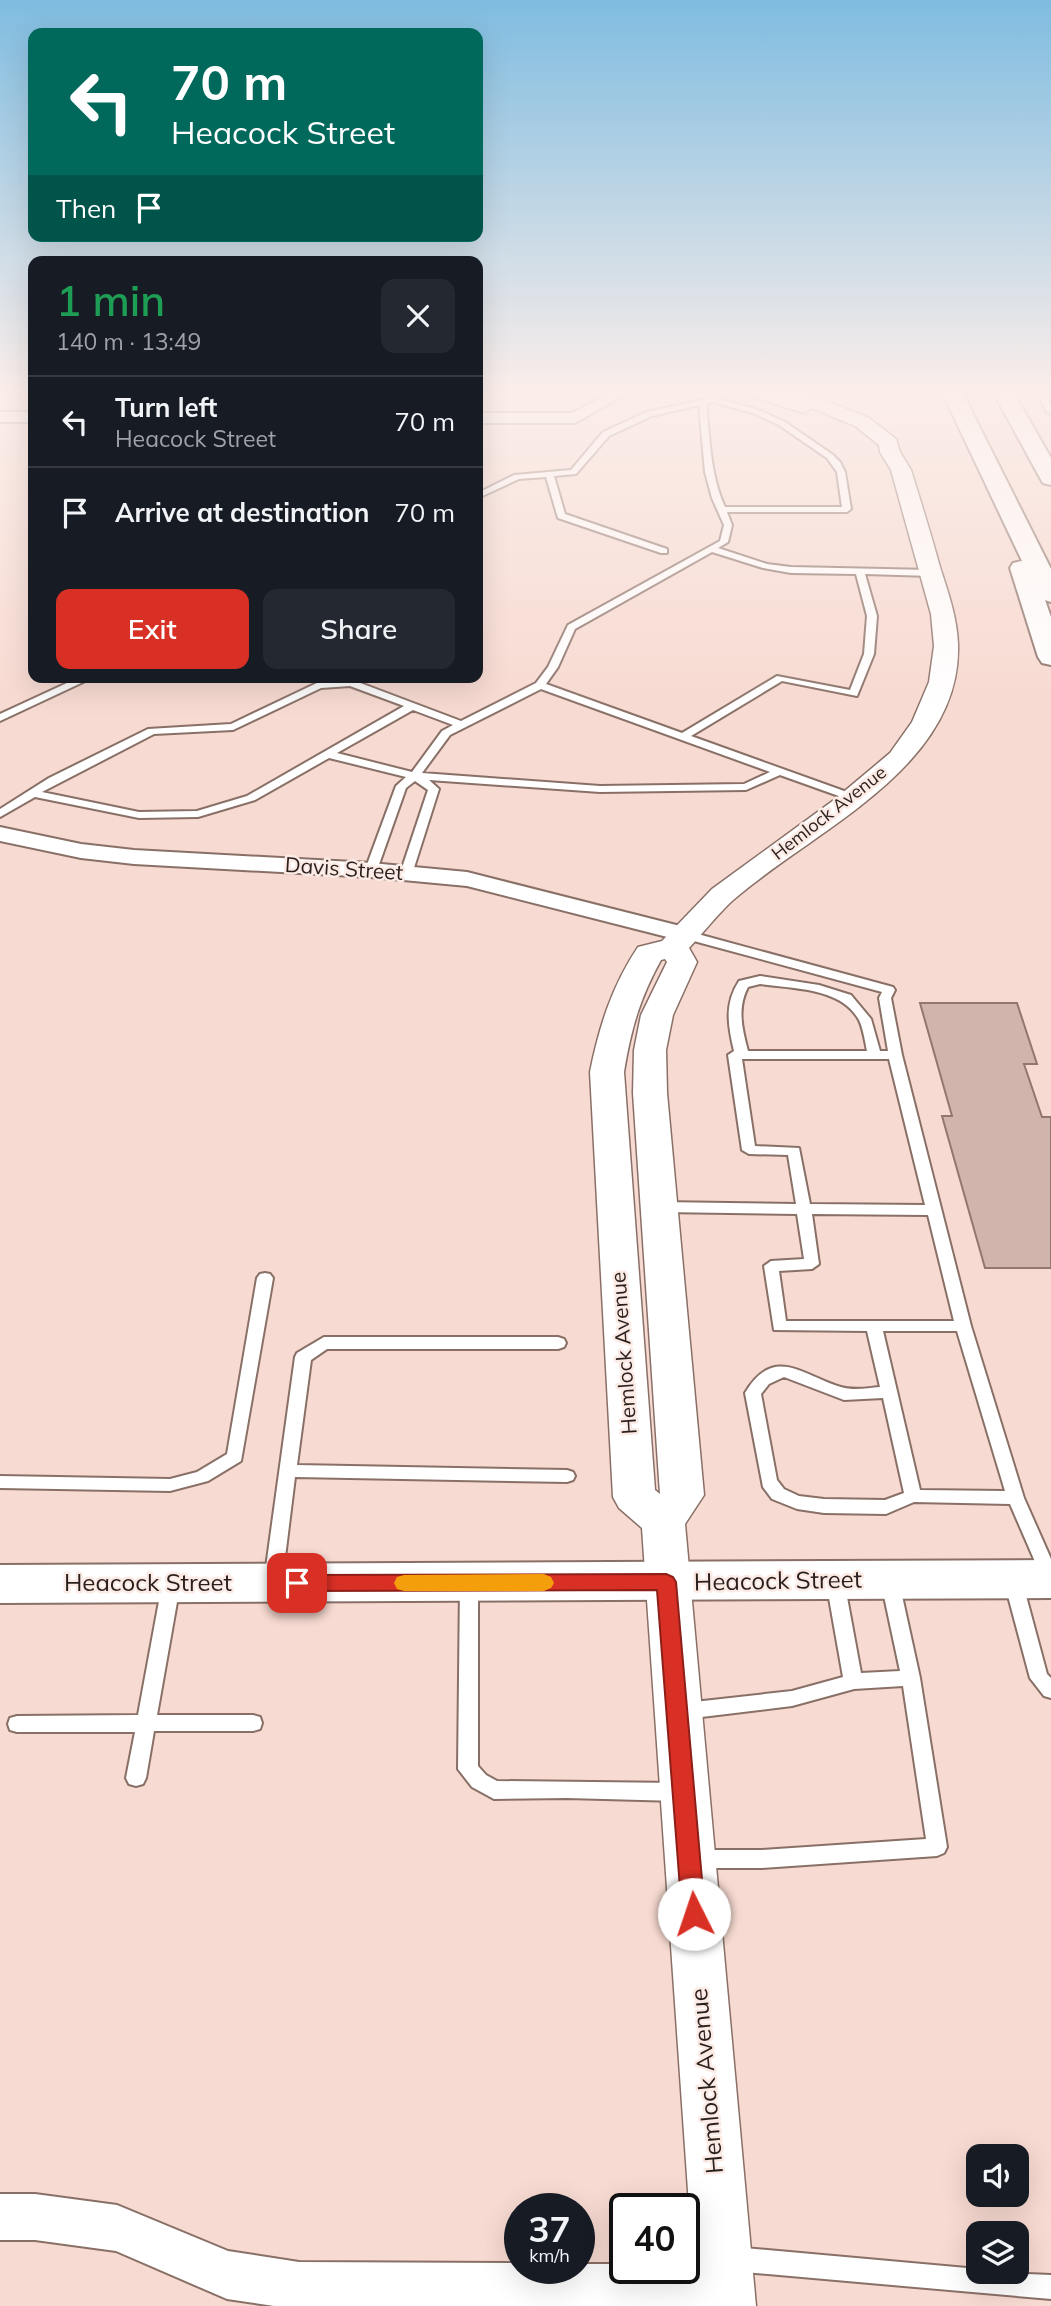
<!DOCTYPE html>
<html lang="en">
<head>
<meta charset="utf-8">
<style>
	body { margin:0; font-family:Mulish,sans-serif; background:#242831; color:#f1f3f6; height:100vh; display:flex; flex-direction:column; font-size:26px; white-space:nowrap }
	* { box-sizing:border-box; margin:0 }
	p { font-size:23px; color:#9ea1a6 }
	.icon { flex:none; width:38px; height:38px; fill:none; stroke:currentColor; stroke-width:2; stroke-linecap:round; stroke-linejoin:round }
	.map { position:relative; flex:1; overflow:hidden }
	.details { position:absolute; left:28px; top:256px; width:455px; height:427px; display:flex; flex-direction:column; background:#171b24; border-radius:14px; box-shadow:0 7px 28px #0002 }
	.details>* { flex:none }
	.guide { position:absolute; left:28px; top:28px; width:455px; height:214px; border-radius:14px; box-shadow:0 7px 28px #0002; background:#00695c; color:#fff; overflow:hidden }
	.controls { position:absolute; left:966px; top:2144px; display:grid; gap:14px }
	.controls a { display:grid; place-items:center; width:63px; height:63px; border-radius:14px; background:#171b24; box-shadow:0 7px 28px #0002; font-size:35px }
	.speed { position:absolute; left:504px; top:2193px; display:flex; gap:14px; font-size:35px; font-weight:700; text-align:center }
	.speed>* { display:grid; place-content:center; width:91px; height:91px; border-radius:50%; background:#171b24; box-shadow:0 7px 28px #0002; line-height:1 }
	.speed small { font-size:18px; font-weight:400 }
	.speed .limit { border:4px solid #111; border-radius:10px; background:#fff; color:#111 }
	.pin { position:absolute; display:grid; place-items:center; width:60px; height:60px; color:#fff; margin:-30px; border-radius:14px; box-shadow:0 4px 10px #0006 }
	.me { position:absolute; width:77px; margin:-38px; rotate:356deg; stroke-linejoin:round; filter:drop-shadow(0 0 5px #0008) }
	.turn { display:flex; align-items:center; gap:24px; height:147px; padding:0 28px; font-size:32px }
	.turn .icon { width:91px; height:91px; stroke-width:2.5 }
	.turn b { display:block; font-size:49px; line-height:60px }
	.then { display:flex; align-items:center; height:66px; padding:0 28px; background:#0003; gap:14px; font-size:26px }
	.round { display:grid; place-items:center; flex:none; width:74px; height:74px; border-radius:14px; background:#242831 }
	.overview { display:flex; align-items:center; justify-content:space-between; height:119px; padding:0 28px }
	h1 { font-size:42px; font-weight:600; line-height:52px; color:#1e9e55 }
	.primary-button { display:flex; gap:14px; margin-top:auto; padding:14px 28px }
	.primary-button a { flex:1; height:80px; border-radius:14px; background:#d93025; color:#fff; font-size:28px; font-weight:600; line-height:80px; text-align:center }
	.primary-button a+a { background:#242831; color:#f1f3f6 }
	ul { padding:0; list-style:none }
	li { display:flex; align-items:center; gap:21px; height:91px; padding:0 28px; border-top:2px solid #363941 }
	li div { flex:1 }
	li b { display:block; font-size:26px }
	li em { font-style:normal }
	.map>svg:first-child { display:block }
</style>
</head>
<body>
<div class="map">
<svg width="1051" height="2306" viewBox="0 0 1051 2306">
	<rect width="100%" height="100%" fill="#f7dad1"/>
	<polygon fill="#d1b5ac" stroke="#91786f" stroke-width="2" points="920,1003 1017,1003 1037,1064 1024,1064 1042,1117 1051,1117 1051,1268 985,1268 942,1116 952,1116"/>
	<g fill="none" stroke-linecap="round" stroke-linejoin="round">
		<defs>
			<g id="service">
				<path d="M 724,390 L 733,390 L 719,399 L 759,410 L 785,422 L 833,455 L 840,462 L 845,472 L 851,509 L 847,512 L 727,512 L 732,525 L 728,542 L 718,548 L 767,564 L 791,567 L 931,570 L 935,573 L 931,576 L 865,574 L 877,616 L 874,654 L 857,696 L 782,681 L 691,736 L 858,796 L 858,800 L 850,800 L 780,775 L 746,790 L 600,792 L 429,780 L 439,789 L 412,874 L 406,877 L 400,874 L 428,790 L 415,781 L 406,788 L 377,870 L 371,873 L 367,872 L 365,870 L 396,786 L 406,777 L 329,758 L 255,800 L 198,817 L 139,818 L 35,797 L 0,817 L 0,809 L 49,778 L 148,729 L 231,724 L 319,682 L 355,681 L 461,721 L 536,683 L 548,667 L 568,625 L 720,541 L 724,525 L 712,498 L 705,472 L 699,405 L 652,416 L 609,436 L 576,474 L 554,476 L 565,514 L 667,549 L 667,553 L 661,553 L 558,518 L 546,477 L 519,479 L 478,498 L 478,493 L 514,475 L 571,470 L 603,432 L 647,412 L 711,398 ZM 713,402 L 753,413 L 779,425 L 827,458 L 837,472 L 842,507 L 725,507 C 710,475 710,439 706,404 ZM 712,552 L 763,568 L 791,573 L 856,574 L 867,616 L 864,654 L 850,690 L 777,676 L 682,733 L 546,684 L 558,667 L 575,629 ZM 350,686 L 404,706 L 247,796 L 197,811 L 139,812 L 42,792 L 154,734 L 233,730 L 321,688 ZM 541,689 L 770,772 L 744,784 L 600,786 L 422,773 L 450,735 ZM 413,710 L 453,725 L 442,731 L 412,772 L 337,753 Z"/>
				<polygon points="1035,390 1043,390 1051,405 1051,414 1047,412"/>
				<polygon points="80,677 94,677 0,721 0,714"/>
				<path d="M 683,930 L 893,987 L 895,990 L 891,998 L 902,1055 L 971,1326 L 1024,1498 L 1051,1559 L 1051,1581 L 1043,1580 L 1010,1504 L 914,1502 L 886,1514 L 824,1513 L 797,1509 L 772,1499 L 763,1487 L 745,1393 C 774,1344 803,1376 841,1387 C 854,1391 867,1388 880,1387 L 867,1331 L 774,1330 L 764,1266 L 771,1261 L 804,1259 L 797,1214 L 660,1212 L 653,1207 L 660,1202 L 796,1204 L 788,1155 L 749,1154 L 742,1150 L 728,1055 L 734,1051 C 728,1026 724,1004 739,981 L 760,976 L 819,985 L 851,995 L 871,1019 L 880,1051 L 888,1051 L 879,998 L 882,992 L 679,937 L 677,934 L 679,931 ZM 760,984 C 792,989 841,987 859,1020 C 863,1028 865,1041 867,1051 L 748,1051 C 742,1029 737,1008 748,987 ZM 742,1059 L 889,1059 L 925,1205 L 810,1204 L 799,1148 L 755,1146 ZM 812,1214 L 928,1215 L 954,1321 L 786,1321 L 779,1271 L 812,1269 L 819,1264 ZM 883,1331 L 957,1331 L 1005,1491 L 920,1490 ZM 784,1377 L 844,1400 L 883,1398 L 904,1493 L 885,1500 L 824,1499 L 799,1496 L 784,1489 L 777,1480 L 761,1394 L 769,1384 Z"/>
				<polygon points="265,1273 270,1274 273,1278 241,1461 208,1481 170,1491 0,1488 0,1476 170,1479 197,1472 227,1454 257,1278 260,1274"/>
				<polygon points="324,1337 558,1337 564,1339 566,1343 564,1347 558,1349 327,1349 311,1360 297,1465 567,1470 573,1472 575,1476 573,1480 567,1482 295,1477 282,1582 279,1587 273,1589 267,1587 264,1582 295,1357 297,1353"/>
				<polygon points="835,1574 841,1576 844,1581 861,1673 900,1671 881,1582 884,1577 890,1575 896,1577 899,1582 920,1678 947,1847 944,1853 937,1856 762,1868 699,1868 692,1865 689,1859 692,1853 699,1850 762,1850 926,1839 903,1686 854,1689 792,1706 685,1719 678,1717 676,1711 678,1705 685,1703 792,1691 843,1677 826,1581 829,1576"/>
				<polygon points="1013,1574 1019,1576 1022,1581 1047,1674 1051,1678 1051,1698 1044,1696 1030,1678 1004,1581 1007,1576"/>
				<polygon points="469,1577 475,1579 478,1584 478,1766 486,1775 497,1781 678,1783 685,1786 688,1792 685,1798 678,1801 567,1798 494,1799 472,1787 458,1769 460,1584 463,1579"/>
				<polygon points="171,1578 177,1580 180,1585 157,1715 253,1715 260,1717 262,1723 260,1729 253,1731 154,1731 146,1778 143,1784 136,1786 129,1784 126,1778 135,1732 17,1732 10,1730 8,1724 10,1718 17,1716 138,1715 162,1585 165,1580"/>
				<polygon points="733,2247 978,2269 978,2272 1051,2275 1051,2299 733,2271 725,2267 721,2259 725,2251"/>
			</g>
			<g id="minor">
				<polygon points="616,390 633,390 575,423 478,423 478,413 572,413"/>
				<rect x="0" y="412" width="33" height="10"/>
				<polygon points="0,827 81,844 134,850 371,863 467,872 692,929 695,934 692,939 683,941 467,886 371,877 134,864 81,858 0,841"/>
				<polygon points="0,2194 35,2194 117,2205 228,2251 299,2262 520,2263 520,2268 579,2268 579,2264 625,2264 625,2268 684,2268 684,2264 724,2264 741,2271 748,2288 738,2306 274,2306 227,2299 116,2251 35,2240 0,2240"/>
			</g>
			<path id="tertiary" d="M 743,390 L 799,390 L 869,418 L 896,439 L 900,452 L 911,470 C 921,502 931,534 940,567 C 948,592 957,617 958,644 C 962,769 811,831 732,901 C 717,915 703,933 689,948 L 697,962 L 673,1015 L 666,1050 L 667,1093 L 704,1495 L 685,1524 L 756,2306 L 696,2306 L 642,1528 L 619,1508 L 613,1497 L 590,1072 C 599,1027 612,986 638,947 L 662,941 L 712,889 L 834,800 L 890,753 L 912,722 L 929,682 L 934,646 L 931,614 L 891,470 L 880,452 L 879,445 L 855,426 L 812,408 L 804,413 L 797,411 L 745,394 ZM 665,959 L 667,962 L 641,1015 L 634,1050 L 633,1093 L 660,1494 L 655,1490 L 624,1072 C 631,1029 640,998 661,960 Z"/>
			<polygon id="secondary" points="1051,1560 1051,1598 0,1603 0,1565"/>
			<g id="motorway">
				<polygon points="941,390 961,390 1051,569 1051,602 1045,600 1051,617 1051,665 1042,663 1038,657 1010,568 1013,563 1022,561"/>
				<polygon points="992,390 1012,390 1051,458 1051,485 1043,483 1040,478"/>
			</g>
		</defs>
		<use href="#service" stroke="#897067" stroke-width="4"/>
		<use href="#minor" stroke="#897067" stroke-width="4"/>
		<use href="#tertiary" stroke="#897067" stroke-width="3"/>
		<use href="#secondary" stroke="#897067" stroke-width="4"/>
		<use href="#motorway" stroke="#897067" stroke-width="4"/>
		<use href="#service" fill="#fff" fill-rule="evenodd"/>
		<use href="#minor" fill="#fff" fill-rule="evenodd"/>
		<use href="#tertiary" fill="#fff" fill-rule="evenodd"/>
		<use href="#secondary" fill="#fff" fill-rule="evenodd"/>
		<use href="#motorway" fill="#fff" fill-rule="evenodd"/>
	</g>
	<linearGradient id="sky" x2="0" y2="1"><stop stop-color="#7fbce0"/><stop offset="0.55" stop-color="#fbeeea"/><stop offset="1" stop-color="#fbeeea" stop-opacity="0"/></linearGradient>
	<rect width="1051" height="713" fill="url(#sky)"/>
	<polygon fill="#d93025" stroke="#8d1f18" stroke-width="2" points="666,1574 673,1577 676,1582 705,1914 702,1921 694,1925 685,1921 682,1914 657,1590 297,1591 290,1589 287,1583 290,1578 297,1575"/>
	<polygon fill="#f59e0b" points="544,1574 551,1577 554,1583 551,1588 544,1591 404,1591 397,1589 394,1583 397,1577 404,1575"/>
	<g text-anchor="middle" stroke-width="5" stroke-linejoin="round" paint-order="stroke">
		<g font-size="18" fill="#291f1c" stroke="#fceae5">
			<text transform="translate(829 813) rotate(-38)" y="6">Hemlock Avenue</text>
		</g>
		<g font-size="21" fill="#291f1c" stroke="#fceae5">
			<text transform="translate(344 869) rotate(4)" y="7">Davis Street</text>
			<text transform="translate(624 1353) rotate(-94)" y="7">Hemlock Avenue</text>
		</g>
		<g font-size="24" fill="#291f1c" stroke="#fceae5">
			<text transform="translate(778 1581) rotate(-1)" y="8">Heacock Street</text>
			<text x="148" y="1591">Heacock Street</text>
			<text transform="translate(707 2081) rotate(-95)" y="8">Hemlock Avenue</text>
		</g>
	</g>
</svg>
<div class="controls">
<a><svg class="icon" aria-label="sound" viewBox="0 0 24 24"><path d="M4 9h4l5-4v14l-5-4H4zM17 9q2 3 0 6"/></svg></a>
<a><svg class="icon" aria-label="layers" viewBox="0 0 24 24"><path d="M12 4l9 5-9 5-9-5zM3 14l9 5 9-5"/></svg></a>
</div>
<div class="speed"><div>37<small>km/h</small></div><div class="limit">40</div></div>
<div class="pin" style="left:297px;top:1583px;background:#d93025"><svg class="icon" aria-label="arrive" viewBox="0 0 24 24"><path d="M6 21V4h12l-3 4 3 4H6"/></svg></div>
<svg class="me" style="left:694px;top:1914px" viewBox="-20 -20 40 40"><circle r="19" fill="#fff"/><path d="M0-13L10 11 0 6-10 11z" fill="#d93025"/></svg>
<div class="guide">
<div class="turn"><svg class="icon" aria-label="left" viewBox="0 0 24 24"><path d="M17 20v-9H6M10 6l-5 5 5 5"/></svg><div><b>70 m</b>Heacock Street</div></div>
<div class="then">Then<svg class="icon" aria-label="arrive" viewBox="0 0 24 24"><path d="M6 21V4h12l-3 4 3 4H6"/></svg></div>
</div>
<section class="details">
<div class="overview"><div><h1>1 min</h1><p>140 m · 13:49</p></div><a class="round"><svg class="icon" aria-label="close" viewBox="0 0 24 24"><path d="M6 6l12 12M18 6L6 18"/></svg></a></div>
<ul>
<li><svg class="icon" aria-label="left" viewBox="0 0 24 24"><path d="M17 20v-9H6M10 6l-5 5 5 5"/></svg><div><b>Turn left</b><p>Heacock Street</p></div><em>70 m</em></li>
<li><svg class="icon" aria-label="arrive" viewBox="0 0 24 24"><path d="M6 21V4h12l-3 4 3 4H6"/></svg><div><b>Arrive at destination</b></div><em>70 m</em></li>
</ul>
<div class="primary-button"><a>Exit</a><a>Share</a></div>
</section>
</div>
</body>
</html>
